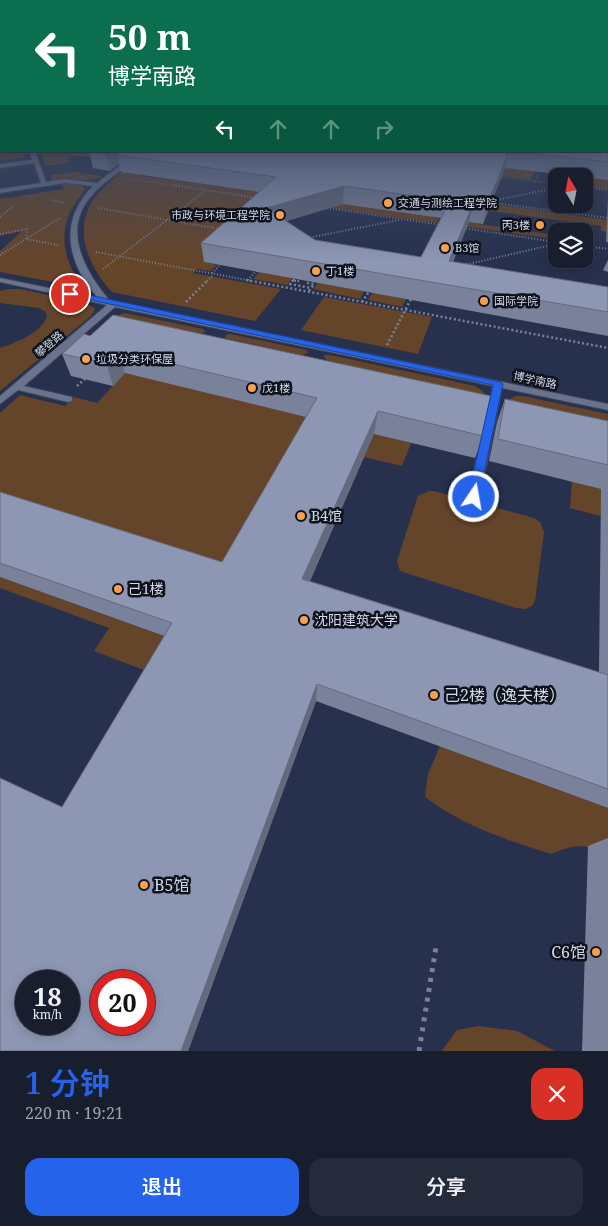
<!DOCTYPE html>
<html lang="zh">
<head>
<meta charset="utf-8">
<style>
	body { margin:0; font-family:"Noto Serif","Noto Sans SC",serif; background:#262b3b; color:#f1f3f6; height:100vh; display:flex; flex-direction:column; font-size:19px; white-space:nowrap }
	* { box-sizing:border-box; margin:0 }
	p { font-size:16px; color:#9fa2aa }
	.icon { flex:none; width:28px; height:28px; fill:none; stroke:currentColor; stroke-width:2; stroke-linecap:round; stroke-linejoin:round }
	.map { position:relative; height:1051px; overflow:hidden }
	.drawer { display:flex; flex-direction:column; background:#191e2f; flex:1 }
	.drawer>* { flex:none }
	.top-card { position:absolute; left:0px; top:0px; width:609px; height:152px; box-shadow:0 2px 12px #0003,0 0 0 1px #373c4b; background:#0b6e4f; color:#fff; overflow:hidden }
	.needle { width:32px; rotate:350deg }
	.controls { position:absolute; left:548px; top:168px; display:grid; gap:10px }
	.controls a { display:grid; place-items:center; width:45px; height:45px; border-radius:10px; background:#191e2f; box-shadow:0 2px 12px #0003,0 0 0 1px #373c4b; font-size:25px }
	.speed { position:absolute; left:15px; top:970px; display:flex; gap:10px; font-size:25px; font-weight:700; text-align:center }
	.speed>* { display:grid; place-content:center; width:65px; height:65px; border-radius:50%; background:#191e2f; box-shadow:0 2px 12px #0003,0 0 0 1px #373c4b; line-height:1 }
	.speed small { font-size:12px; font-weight:400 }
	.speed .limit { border:8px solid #d22; background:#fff; color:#111 }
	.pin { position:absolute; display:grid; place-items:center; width:42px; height:42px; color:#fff; margin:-21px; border:2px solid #fff; border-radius:50%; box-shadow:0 1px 5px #0007 }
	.me { position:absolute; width:55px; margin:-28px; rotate:12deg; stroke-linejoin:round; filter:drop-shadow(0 0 4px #0008) }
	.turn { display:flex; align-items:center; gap:18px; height:105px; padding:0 25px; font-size:22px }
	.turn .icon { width:65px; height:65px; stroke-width:2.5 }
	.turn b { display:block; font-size:35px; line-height:42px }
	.lanes { display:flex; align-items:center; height:48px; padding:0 25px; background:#0003; justify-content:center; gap:25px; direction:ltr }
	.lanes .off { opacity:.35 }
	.round { display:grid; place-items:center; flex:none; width:52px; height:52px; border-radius:15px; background:#262b3b }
	.overview { display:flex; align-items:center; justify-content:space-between; height:85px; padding:0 25px }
	h1 { font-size:30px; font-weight:600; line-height:38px; color:#2563eb }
	.primary-button { display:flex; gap:10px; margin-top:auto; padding:10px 25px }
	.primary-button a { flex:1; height:58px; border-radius:15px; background:#2563eb; color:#fff; font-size:20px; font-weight:600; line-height:58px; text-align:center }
	.primary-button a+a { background:#262b3b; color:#f1f3f6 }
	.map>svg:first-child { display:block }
</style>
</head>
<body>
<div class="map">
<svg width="608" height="1051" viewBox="0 0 608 1051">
	<rect width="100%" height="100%" fill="#21283f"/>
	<path fill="#27314e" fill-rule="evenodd" d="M 0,114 L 1,151 L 608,151 L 608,114 L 608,1051 L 0,1051 ZM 556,176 L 584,176 L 584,204 L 556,204 ZM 556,231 L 584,231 L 584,259 L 556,259 ZM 26,981 L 69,981 L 69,1024 L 26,1024 ZM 101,981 L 144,981 L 144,1024 L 101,1024 Z"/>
	<g fill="#65452a">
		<polygon points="0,118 1,151 24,151 25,157 0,161"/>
		<polygon points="40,151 133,151 92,157 70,156 67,160 73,162 46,166"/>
		<path d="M 134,162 L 158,164 L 139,176 L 176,180 L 268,193 L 205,262 L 217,265 L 210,271 L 197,269 L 193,273 L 281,289 L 255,321 L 112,292 C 89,267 72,230 94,199 C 105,184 120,174 134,162 Z"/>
		<polygon points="497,163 535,171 530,180 492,175"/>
		<path d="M 74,172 L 102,176 C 90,184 67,178 52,181 L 50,175 Z"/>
		<polygon points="608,176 608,190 584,186 584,177"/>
		<path d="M 62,184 L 81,185 L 85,188 C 82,195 76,201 72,208 C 60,231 63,255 76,277 L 76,281 L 64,284 L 0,272 L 0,251 L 22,231 L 0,236 L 0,199 L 64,189 Z"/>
		<polygon points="296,197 434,211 431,217 439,218 436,223 291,202"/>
		<polygon points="464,200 608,220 608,232 601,231 601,226 484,210"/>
		<polygon points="473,216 479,224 556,235 556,239 453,225 455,220 470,223"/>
		<polygon points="259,272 292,278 287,285 253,279"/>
		<polygon points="318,283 364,291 360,299 313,289"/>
		<path d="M 8,289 L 20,289 L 88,304 L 95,309 L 92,315 L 0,391 L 0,348 C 15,343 42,333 47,316 L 46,312 L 39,308 L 0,303 L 0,291 Z"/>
		<polygon points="373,292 406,299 402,307 368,300"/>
		<polygon points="324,297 432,317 418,354 301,330"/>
		<polygon points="125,313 203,329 206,332 200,333 112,317"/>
		<polygon points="230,334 306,350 308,353 302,355 225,338 226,335"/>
		<polygon points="325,355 330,355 475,386 483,391 486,397 330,383 342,364 327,360 324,357"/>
		<polygon points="125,373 323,404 231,575 0,511 0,413 20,395 65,406 74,397 97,403"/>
		<polygon points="516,396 523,396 608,414 608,447 508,400"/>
		<polygon points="375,433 411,443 402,466 364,457"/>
		<polygon points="572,481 608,491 600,516 570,508"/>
		<polygon points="429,491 434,491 534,518 540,522 544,532 535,601 532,606 525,609 516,608 400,571 397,561 418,496"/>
		<polygon points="0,577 172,639 204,693 94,651 109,628 0,588"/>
		<path d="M 440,746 L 608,808 L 608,853 C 583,844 575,844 551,854 C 507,840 463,826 425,797 L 428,774 Z"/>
		<polygon points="478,1026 517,1031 555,1051 442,1051 457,1030"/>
	</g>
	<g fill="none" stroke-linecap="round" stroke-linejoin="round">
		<defs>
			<g id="lane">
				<rect x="0" y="115" width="1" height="2"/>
				<path d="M 29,151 L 35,151 L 46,182 L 65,179 L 97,183 L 123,163 L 128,164 C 117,175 103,182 93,194 C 61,228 84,270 109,300 L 608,404 L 608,410 L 502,388 L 480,497 L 474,501 L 468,497 L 493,386 L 115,307 L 24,386 L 72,397 L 72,401 L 68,402 L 18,390 L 0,404 L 0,396 L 107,305 L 0,282 L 0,278 L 98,298 C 67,263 58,221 93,186 L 65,183 L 0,193 L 0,189 L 41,183 L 34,163 L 0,168 L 0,164 L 32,160 Z"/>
			</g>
		</defs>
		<use href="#lane" stroke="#3f4558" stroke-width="2"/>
		<g stroke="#7b8295" stroke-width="1" stroke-dasharray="1 2" stroke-linecap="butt">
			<polyline points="499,177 556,184"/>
			<polyline points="131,179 181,187"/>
			<polyline points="536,181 539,168"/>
		</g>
		<g stroke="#7b8295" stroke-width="2" stroke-dasharray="1 2" stroke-linecap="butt">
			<polyline points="173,185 256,198"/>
			<polyline points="584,187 608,190"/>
			<polyline points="51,200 65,203"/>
			<polyline points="491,201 556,188"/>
			<polyline points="487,202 608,218"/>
			<polyline points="98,208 220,229"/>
			<polyline points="327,208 442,225"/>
			<polyline points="0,217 14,205"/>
			<polyline points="463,228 556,242"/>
			<polyline points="0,234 27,229 26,239 58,245"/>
			<polyline points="307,238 399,220"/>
			<polyline points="584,246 608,249"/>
			<polyline points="96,252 252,281"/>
			<polyline points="0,255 60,218"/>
			<polyline points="464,265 556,244"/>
			<polyline points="103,269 205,191"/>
			<polyline points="212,273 220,265"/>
			<polyline points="248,280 257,270"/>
			<polyline points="207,281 213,275"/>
			<polyline points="292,281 299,281"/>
		</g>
		<g stroke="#7b8295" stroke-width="2.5" stroke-dasharray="2 2.5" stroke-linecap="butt">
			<polyline points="246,280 608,348"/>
			<polyline points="293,280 290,284 311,288"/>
			<polyline points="293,280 299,281"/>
			<polyline points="307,283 314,284 308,292"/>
			<polyline points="186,302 208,280"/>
			<polyline points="362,302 370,290"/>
			<polyline points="387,345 411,299"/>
			<polyline points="77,386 87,377"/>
		</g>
		<polyline stroke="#7b8295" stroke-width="5" stroke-dasharray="4 6" stroke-linecap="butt" points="419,1051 436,947"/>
		<use href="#lane" fill="#69738e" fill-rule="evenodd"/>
	</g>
	<g fill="#79829a" fill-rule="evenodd">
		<path d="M 608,114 L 608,180 L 584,177 L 584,176 L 576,176 L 505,168 L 483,224 L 469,222 L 453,262 L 608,287 L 608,336 L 204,262 L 201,243 L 259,192 L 121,172 L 119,164 L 110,171 L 93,168 L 89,151 L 608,151 ZM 343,204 L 441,218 L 421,257 L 315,240 L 286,221 Z"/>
		<polygon points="608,195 608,242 606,242"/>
		<polygon points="608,260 608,272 603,270"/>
		<polygon points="84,334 483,436 475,458 374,434 310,581 599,672 601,489 489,461 497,422 505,399 608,421 608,808 316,701 188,1051 0,1051 62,807 164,636 0,577 0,492 222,562 306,417 125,373 113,386 71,376 62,354"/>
		<polygon points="608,838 608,1051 582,1051 588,846"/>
	</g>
	<g fill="#636a7d">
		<polygon points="109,151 121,151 122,156 117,155 119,164 110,171 106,154"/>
		<polygon points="509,151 505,168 483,224 487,205"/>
		<polygon points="344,186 343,204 267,227 266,208"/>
		<polygon points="473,204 469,222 444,282 449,261"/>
		<polygon points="118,351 125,373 113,386 106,363"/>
		<polygon points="378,411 374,434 302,599 302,579"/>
		<polygon points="317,684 316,701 188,1051 181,1051"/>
	</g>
	<g fill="#8d97b3" stroke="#636a7d" fill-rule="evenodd">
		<polygon points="608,114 608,162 513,151 608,151"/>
		<polygon points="89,151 109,151 106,154"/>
		<path d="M 122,151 L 509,151 L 487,205 L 473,204 L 449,261 L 608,287 L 608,312 L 201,243 L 276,177 L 117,155 ZM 344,186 L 450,201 L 421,257 L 315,240 L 266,208 Z"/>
		<path d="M 113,315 L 491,396 L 483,436 L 378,411 L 302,579 L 608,675 L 608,789 L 317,684 L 181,1051 L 0,1051 L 0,778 L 62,807 L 172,623 L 0,563 L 0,492 L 222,562 L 317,398 L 118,351 L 106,363 L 62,354 L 84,334 L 90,336 ZM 26,981 L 69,981 L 69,1024 L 26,1024 ZM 101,981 L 144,981 L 144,1024 L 101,1024 Z"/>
		<polygon points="505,399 608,421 608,465 498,439"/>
	</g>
	<linearGradient id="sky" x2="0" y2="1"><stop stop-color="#121623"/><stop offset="0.44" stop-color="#3d4863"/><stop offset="1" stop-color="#3d4863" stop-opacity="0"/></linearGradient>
	<rect width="608" height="261" fill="url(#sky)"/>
	<polygon fill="#2563eb" stroke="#184099" points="70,291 501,382 503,384 479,497 474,501 468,497 493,385 67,295 67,292"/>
	<g fill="#f9a04c" stroke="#0e121c" stroke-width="2">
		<circle cx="388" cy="203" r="5"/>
		<circle cx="280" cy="215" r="5"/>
		<circle cx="540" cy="225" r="5"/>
		<circle cx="445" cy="248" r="5"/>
		<circle cx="316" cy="271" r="5"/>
		<circle cx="484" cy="301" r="5"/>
		<circle cx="86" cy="359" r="5"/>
		<circle cx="252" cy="388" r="5"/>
		<circle cx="301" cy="516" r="5"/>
		<circle cx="118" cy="589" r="5"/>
		<circle cx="304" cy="620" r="5"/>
		<circle cx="434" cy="695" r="5"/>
		<circle cx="144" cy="885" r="5"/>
		<circle cx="596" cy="952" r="5"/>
	</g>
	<g text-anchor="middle" stroke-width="5" stroke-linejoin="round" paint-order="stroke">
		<g font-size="11" fill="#d4dae9" stroke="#0e121c" text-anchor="start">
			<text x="398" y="207">交通与测绘工程学院</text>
			<text x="270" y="219" text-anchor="end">市政与环境工程学院</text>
			<text x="530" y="229" text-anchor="end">丙3楼</text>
			<text x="455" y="252">B3馆</text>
			<text x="326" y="275">丁1楼</text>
			<text x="494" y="305">国际学院</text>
			<text x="96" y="363">垃圾分类环保屋</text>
			<text x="262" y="392">戊1楼</text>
		</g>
		<g font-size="11" fill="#d4dae9" stroke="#0e121c">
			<text transform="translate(49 344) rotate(-41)" y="4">攀登路</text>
			<text transform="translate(535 380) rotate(12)" y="4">博学南路</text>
		</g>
		<g font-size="14" fill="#d4dae9" stroke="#0e121c" text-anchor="start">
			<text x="311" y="521">B4馆</text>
			<text x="128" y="594">己1楼</text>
			<text x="314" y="625">沈阳建筑大学</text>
		</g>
		<g font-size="16" fill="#d4dae9" stroke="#0e121c" text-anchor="start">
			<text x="444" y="701">己2楼（逸夫楼）</text>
			<text x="154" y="891">B5馆</text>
			<text x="586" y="958" text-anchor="end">C6馆</text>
		</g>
	</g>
</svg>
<div class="controls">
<a><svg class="needle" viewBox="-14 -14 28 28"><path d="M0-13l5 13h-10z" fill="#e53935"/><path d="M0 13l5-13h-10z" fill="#9fa2aa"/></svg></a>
<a><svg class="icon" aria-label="layers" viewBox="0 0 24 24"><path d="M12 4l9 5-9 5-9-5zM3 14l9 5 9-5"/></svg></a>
</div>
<div class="speed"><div>18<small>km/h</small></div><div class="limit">20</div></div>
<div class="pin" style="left:70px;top:294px;background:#d93025"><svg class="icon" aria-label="arrive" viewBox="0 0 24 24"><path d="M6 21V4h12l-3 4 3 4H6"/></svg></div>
<svg class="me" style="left:474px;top:497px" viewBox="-20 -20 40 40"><circle r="17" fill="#2563eb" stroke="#fff" stroke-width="3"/><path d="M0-11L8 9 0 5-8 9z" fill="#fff"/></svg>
<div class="top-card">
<div class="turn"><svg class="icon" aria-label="left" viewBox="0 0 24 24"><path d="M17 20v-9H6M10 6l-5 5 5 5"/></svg><div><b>50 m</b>博学南路</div></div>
<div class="lanes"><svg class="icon" aria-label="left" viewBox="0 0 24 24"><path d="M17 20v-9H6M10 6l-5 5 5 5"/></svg><svg class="icon off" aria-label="ahead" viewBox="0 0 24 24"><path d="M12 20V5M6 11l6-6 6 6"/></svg><svg class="icon off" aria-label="ahead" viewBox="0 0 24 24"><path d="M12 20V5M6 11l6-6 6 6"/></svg><svg class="icon off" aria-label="right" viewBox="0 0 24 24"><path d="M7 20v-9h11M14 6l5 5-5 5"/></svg></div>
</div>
</div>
<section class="drawer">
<div class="overview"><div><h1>1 分钟</h1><p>220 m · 19:21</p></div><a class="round" style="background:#d93025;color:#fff"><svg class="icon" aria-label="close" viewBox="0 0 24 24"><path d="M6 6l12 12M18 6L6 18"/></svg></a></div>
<div class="primary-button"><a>退出</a><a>分享</a></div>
</section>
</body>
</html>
